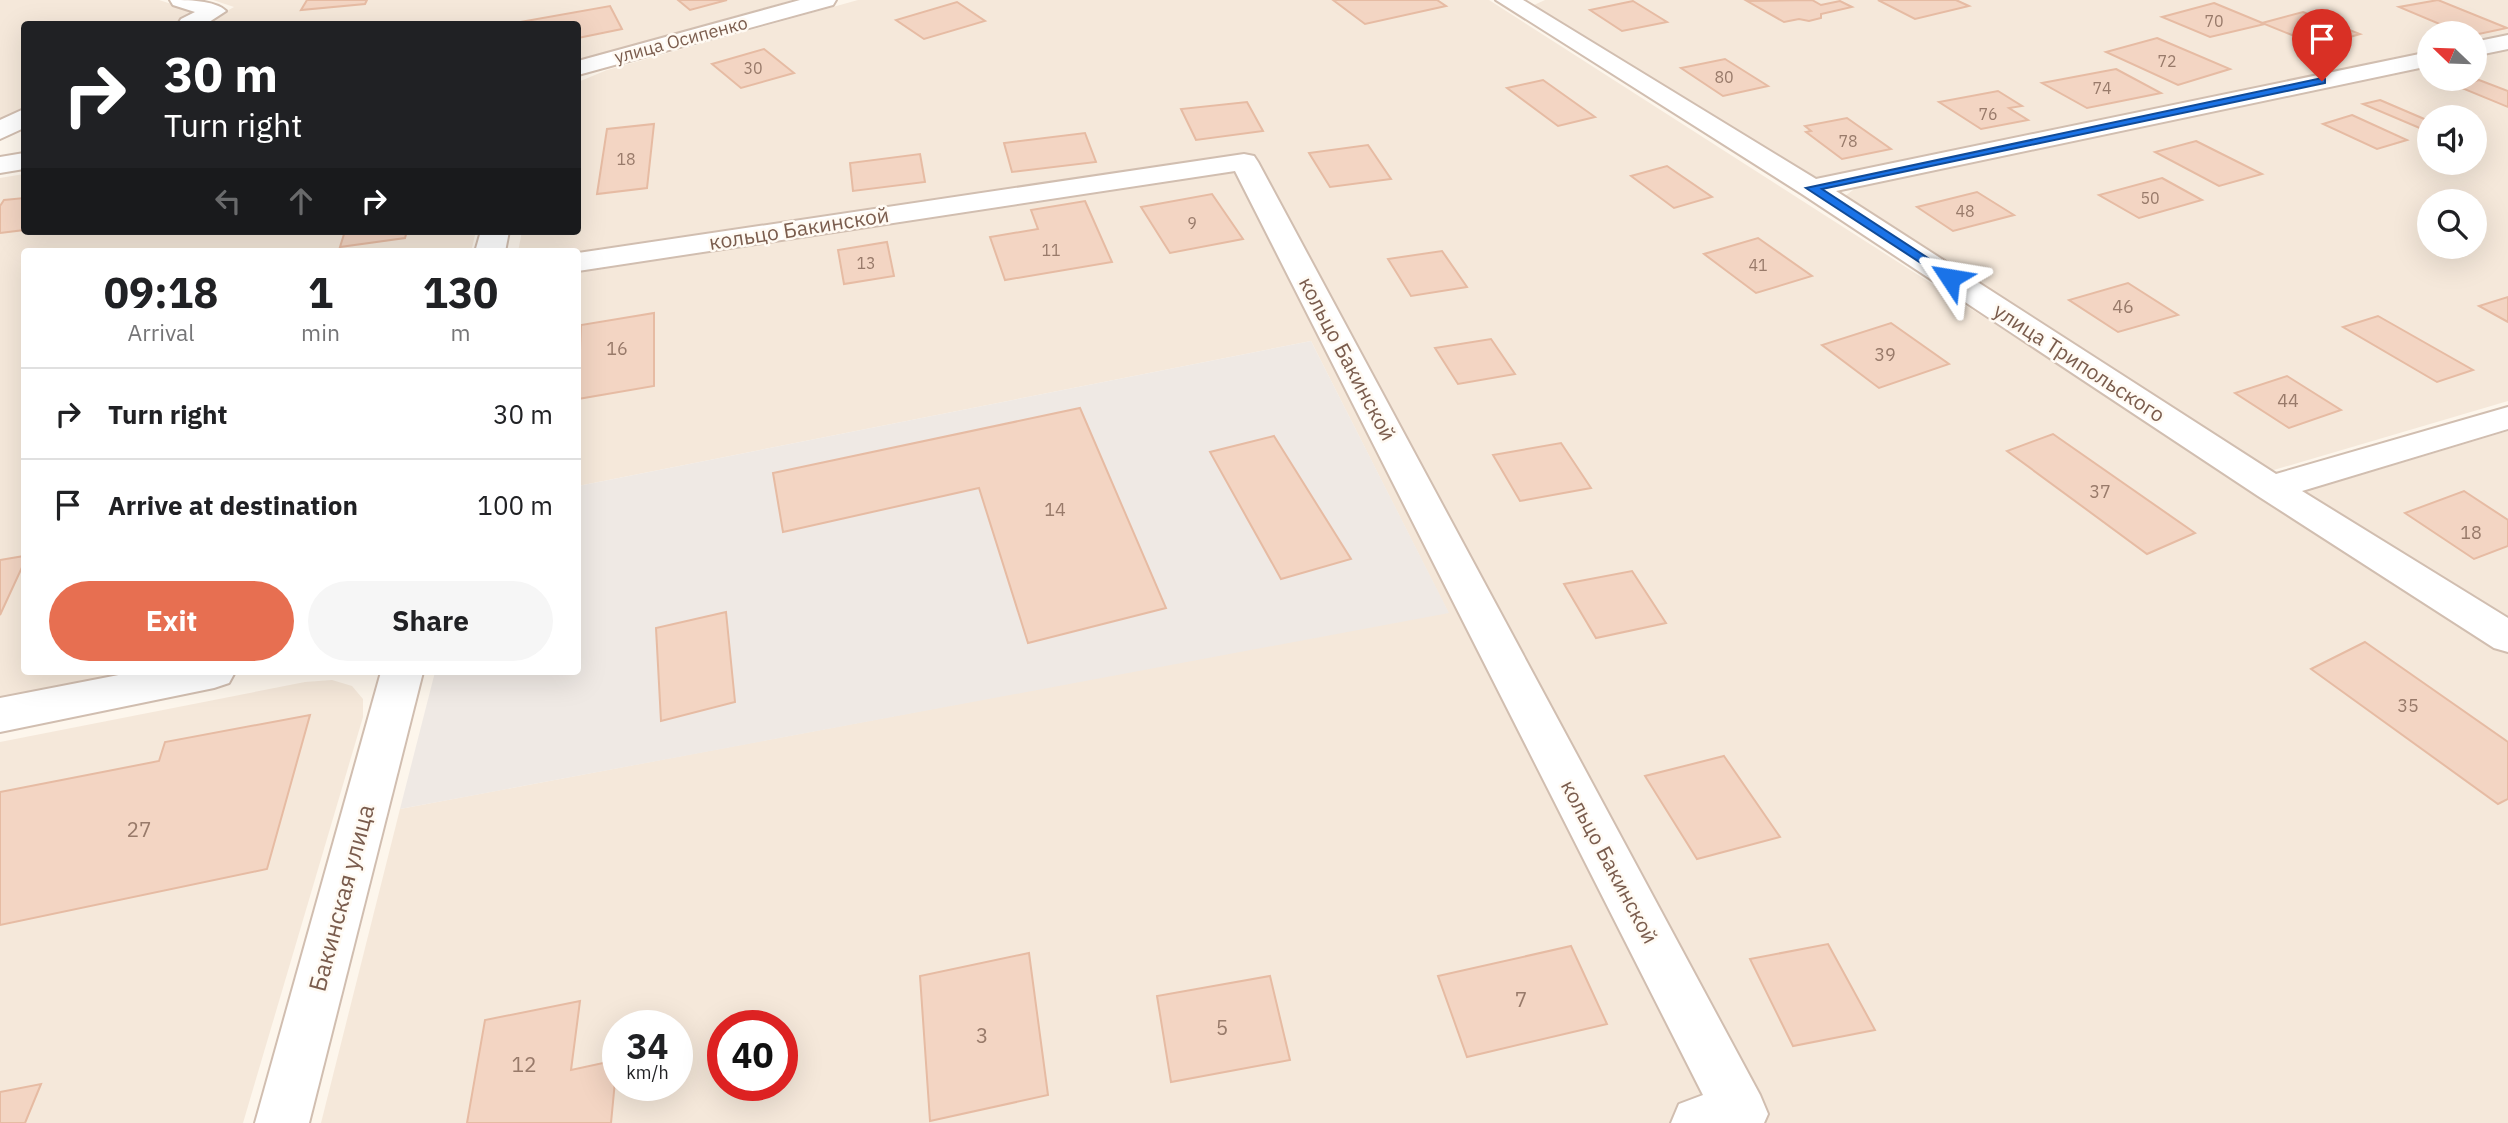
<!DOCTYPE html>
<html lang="en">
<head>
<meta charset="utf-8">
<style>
	body { margin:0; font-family:"IBM Plex Sans",sans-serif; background:#f6f6f6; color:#202124; height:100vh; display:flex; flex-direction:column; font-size:26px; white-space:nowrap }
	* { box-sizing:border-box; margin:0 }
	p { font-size:23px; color:#757577 }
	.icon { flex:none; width:38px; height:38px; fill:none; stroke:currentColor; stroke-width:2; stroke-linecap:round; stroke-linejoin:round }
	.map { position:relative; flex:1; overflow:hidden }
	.drawer { position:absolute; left:21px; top:248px; width:560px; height:427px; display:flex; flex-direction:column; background:#fff; border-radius:7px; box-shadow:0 7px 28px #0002 }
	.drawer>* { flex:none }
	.hud { position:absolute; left:21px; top:21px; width:560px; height:214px; border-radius:7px; box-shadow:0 7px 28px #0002; background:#202124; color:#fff; overflow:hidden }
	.needle { width:46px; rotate:293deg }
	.controls { position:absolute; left:2417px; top:21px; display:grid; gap:14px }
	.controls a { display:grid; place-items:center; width:70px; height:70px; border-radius:50%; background:#fff; box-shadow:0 7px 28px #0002; font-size:35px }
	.speed { position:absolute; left:602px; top:1010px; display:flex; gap:14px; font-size:35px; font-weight:700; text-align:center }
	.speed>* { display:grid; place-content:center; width:91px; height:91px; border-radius:50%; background:#fff; box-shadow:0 7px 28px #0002; line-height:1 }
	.speed small { font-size:18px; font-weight:400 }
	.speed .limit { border:10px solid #d22; background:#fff; color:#111 }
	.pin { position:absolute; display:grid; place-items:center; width:60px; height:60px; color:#fff; margin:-72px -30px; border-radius:50% 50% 50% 0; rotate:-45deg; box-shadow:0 0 7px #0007 }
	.pin .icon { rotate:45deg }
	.me { position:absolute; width:77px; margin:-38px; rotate:303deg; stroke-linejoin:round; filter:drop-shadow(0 0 5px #0008) }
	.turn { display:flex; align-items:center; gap:24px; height:147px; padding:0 28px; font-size:32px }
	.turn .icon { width:91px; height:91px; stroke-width:2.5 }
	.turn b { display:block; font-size:49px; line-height:60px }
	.lanes { display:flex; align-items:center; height:66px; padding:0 28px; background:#0003; justify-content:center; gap:35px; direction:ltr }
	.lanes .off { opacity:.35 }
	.eta { display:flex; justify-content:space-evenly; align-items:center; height:119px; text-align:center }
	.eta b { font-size:42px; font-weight:700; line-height:49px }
	.cta { display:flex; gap:14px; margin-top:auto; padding:14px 28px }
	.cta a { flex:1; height:80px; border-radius:42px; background:#e76f51; color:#fff; font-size:28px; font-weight:700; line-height:80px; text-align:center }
	.cta a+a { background:#f6f6f6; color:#202124 }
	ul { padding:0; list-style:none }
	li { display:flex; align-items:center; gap:21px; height:91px; padding:0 28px; border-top:2px solid #e0e0e0 }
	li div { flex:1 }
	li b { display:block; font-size:26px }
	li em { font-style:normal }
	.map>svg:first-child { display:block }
</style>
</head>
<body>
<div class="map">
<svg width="2508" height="1123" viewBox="0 0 2508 1123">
	<rect width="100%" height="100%" fill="#fdf6ec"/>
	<g fill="#f5e8da" fill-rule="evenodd">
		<polygon points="0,0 159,0 200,13 180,24 24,24 24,111 0,124"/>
		<polygon points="213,0 793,0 578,60 578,24 204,24 234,7"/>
		<path d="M 858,0 L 1489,0 L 2508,653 L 2508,1123 L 321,1123 L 400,809 L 1448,612 L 1311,341 L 578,486 L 578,252 L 518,252 L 522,231 L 578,231 L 578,82 L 607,70 ZM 618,1026 L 677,1026 L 677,1085 L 618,1085 ZM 723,1026 L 782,1026 L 782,1085 L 723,1085 Z"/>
		<polygon points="1545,0 2508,0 2508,36 2475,43 2474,33 2429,33 2429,53 1825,178 1811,176 1534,10 1534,5"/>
		<path d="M 2508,50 L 2508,401 L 2267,472 L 1847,202 L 1845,196 L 1857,187 L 2429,67 L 2429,79 L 2474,79 L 2475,57 ZM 2429,117 L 2474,117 L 2474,163 L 2429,163 ZM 2429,201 L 2474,201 L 2474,247 L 2429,247 Z"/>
		<polygon points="24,174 24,231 476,231 471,252 24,252 24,672 138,672 0,698 0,178"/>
		<polygon points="2508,431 2508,626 2297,494"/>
		<polygon points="332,680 352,686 363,699 363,717 243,1123 0,1123 0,742 305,682"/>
	</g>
	<polygon fill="#efe9e4" points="1311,341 1449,613 400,809 435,672 578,672 578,486"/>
	<g fill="#f3d5c3" stroke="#e6bba3" stroke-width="2">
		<polygon points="307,0 367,0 365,4 301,10"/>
		<polygon points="678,0 727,0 690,10"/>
		<polygon points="1333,0 1437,0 1446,6 1365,24"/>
		<polygon points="1812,0 1821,5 1840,1 1852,7 1821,14 1821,18 1809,21 1799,19 1784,22 1747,1"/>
		<polygon points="1878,0 1956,0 1969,6 1915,19"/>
		<polygon points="2438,0 2507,28 2474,35 2461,33 2399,7"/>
		<polygon points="1633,1 1667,22 1622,31 1590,10"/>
		<polygon points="957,2 985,21 924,39 896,20"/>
		<polygon points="2214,3 2265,24 2210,37 2162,17"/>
		<polygon points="610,6 622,29 578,38 578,24 509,24"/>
		<polygon points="2303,12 2360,34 2319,46 2262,23"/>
		<polygon points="2157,38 2230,69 2178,85 2106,52"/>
		<polygon points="764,49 794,73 741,88 712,64"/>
		<polygon points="1725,59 1768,86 1723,96 1681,68"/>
		<polygon points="2116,69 2161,93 2087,108 2042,83"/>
		<polygon points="1543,80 1595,117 1558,126 1507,88"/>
		<polygon points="2479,80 2508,91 2508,107 2457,86"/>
		<polygon points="1998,91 2022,106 2009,108 2028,120 1981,129 1939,102"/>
		<polygon points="2380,100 2429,121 2429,132 2363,104"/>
		<polygon points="1247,102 1263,131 1196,140 1181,109"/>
		<polygon points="2352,115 2407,140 2377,149 2323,124"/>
		<polygon points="1847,118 1891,149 1842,159 1806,132 1811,131 1805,126"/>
		<polygon points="654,124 647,188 597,194 607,129"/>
		<polygon points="1085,133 1096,162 1012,172 1004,143"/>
		<polygon points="2196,141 2262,174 2219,186 2155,152"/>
		<polygon points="1368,145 1391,179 1330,187 1309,153"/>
		<polygon points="920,154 925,182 853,191 850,163"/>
		<polygon points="1667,166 1712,197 1674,208 1631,176"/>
		<polygon points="2162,178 2202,200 2139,218 2099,195"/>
		<polygon points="1977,192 2014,215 1953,231 1917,207"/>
		<polygon points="1212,194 1243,239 1170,253 1141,207"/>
		<polygon points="24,198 24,230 0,233 0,206 4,200"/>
		<polygon points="1085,201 1112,262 1005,280 990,237 1038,229 1031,210"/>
		<polygon points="345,231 407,231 405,238 340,247"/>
		<polygon points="1758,238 1812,276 1756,293 1704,254"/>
		<polygon points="887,242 894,276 844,284 838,250"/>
		<polygon points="1442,251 1467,287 1411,296 1388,259"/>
		<polygon points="2128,283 2178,315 2118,332 2069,300"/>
		<polygon points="2508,297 2508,322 2479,306"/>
		<polygon points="654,313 654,386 578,399 581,325"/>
		<polygon points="2378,316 2473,370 2437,382 2343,327"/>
		<polygon points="1891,323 1949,364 1879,388 1822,345"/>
		<polygon points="1491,339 1515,374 1458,384 1435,348"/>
		<polygon points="2287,376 2341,410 2289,428 2235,393"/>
		<polygon points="1080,408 1166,608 1028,643 979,488 783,532 773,473"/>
		<polygon points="2053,434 2195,533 2147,554 2007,451"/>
		<polygon points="1274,436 1351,559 1281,579 1210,452"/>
		<polygon points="1561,443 1591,488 1520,501 1493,455"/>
		<polygon points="2464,491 2508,520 2508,546 2474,559 2405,513"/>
		<polygon points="24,556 24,563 0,615 0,560"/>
		<polygon points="1632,571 1666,623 1596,638 1564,584"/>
		<polygon points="726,612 735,702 661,721 656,628"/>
		<polygon points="2365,642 2508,742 2508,799 2498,804 2311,669"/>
		<polygon points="310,715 267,869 0,925 0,792 159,761 165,742"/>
		<polygon points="1724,756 1780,837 1697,859 1645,776"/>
		<polygon points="1828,944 1875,1030 1793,1046 1750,959"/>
		<polygon points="1571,946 1607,1024 1467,1057 1438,976"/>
		<polygon points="1029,953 1048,1095 930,1121 920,976"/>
		<polygon points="1270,976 1290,1060 1171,1082 1157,996"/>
		<polygon points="580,1001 571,1070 617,1060 611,1123 467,1123 485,1020"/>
		<polygon points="41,1084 25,1123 0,1123 0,1092"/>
	</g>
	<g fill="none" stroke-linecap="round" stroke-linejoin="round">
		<defs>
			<g id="minor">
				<path d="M 170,0 C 187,0 215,0 226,11 L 206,24 L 178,24 L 181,19 L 195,12 L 173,5 Z"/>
				<polygon points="800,0 836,0 833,5 578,75 578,61"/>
				<polygon points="1496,0 1523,0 1816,179 2429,52 2429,66 1836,191 2276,474 2508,407 2508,429 2302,491 2508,618 2508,652 2494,648 2258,496 1802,194"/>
				<polygon points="2508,35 2508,49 2474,56 2474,42"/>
				<polygon points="24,109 24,128 0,139 0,120"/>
				<polygon points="24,153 24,169 0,173 0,157"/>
				<polygon points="1244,154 1254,156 1258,162 1760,1095 1768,1114 1764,1123 1671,1123 1679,1104 1703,1095 1235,171 578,271 578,253"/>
				<polygon points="481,231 509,231 505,252 475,252"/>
				<polygon points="134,672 235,672 229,683 214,688 0,732 0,698"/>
				<polygon points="381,672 423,672 309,1123 255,1123"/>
			</g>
		</defs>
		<use href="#minor" stroke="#d1beb0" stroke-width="4"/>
		<use href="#minor" fill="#fff" fill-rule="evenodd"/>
	</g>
	<polygon fill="#1a73e8" stroke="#114b97" stroke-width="2" points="2322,78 2325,79 2325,83 1822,189 1954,275 1956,278 1950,282 1806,188"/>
	<g text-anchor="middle" stroke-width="5" stroke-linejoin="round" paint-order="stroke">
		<g font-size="16" fill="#987a6a">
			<text x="2214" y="27">70</text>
			<text x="2167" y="67">72</text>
			<text x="753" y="74">30</text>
			<text x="1724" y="83">80</text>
			<text x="2102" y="94">74</text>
			<text x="1988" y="120">76</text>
			<text x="1848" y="147">78</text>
			<text x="626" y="165">18</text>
			<text x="2150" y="204">50</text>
			<text x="1965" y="217">48</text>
			<text x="1192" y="229">9</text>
			<text x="1051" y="256">11</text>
			<text x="866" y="269">13</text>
			<text x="1758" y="271">41</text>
		</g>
		<g font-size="18" fill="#7a5c4d" stroke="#fffaf3">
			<text transform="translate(681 40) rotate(-15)" y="6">улица Осипенко</text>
		</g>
		<g font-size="18" fill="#987a6a">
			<text x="2123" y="313">46</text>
			<text x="617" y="355">16</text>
			<text x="1885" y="361">39</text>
			<text x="2288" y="407">44</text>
			<text x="2100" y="498">37</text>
			<text x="1055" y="516">14</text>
			<text x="2471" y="539">18</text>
			<text x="2408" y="712">35</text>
		</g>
		<g font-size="21" fill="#7a5c4d" stroke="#fffaf3">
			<text transform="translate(799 229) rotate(-9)" y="7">кольцо Бакинской</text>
			<text transform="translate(1347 359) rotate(62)" y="7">кольцо Бакинской</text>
			<text transform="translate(2079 363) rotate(33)" y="7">улица Трипольского</text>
			<text transform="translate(1609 862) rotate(62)" y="7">кольцо Бакинской</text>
		</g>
		<g font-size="21" fill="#987a6a">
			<text x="139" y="837">27</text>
			<text x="1521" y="1007">7</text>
			<text x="1222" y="1035">5</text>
			<text x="982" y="1043">3</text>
			<text x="524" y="1072">12</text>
		</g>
		<g font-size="24" fill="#7a5c4d" stroke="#fffaf3">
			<text transform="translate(342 898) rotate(-75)" y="8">Бакинская улица</text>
		</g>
	</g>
</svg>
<div class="controls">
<a><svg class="needle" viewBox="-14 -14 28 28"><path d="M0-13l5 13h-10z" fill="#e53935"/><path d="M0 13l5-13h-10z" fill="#757577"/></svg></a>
<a><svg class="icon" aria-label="sound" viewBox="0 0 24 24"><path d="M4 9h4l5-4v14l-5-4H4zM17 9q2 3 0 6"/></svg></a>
<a><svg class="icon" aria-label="search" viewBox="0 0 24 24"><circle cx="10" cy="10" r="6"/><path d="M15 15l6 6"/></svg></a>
</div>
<div class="speed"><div>34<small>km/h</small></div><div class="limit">40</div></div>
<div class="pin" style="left:2322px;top:81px;background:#d93025"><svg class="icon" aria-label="arrive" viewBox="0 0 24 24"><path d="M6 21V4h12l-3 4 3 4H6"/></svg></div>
<svg class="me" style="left:1950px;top:278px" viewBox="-20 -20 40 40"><path d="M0-17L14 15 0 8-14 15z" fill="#1a73e8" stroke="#fff" stroke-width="4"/></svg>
<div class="hud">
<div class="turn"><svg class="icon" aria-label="right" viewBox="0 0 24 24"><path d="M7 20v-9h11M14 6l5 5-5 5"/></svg><div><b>30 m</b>Turn right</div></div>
<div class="lanes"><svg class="icon off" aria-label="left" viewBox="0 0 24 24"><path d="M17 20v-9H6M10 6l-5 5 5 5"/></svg><svg class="icon off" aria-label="ahead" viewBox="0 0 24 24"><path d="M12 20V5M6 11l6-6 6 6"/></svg><svg class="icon" aria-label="right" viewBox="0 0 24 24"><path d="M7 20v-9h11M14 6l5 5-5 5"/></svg></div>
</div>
<section class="drawer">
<div class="eta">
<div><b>09:18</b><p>Arrival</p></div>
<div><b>1</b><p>min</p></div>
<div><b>130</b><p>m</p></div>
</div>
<ul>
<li><svg class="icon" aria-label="right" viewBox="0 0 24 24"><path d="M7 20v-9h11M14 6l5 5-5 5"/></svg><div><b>Turn right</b></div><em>30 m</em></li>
<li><svg class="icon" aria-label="arrive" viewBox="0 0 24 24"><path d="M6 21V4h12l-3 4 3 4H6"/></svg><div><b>Arrive at destination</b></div><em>100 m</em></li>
</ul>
<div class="cta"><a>Exit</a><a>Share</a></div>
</section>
</div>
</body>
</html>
